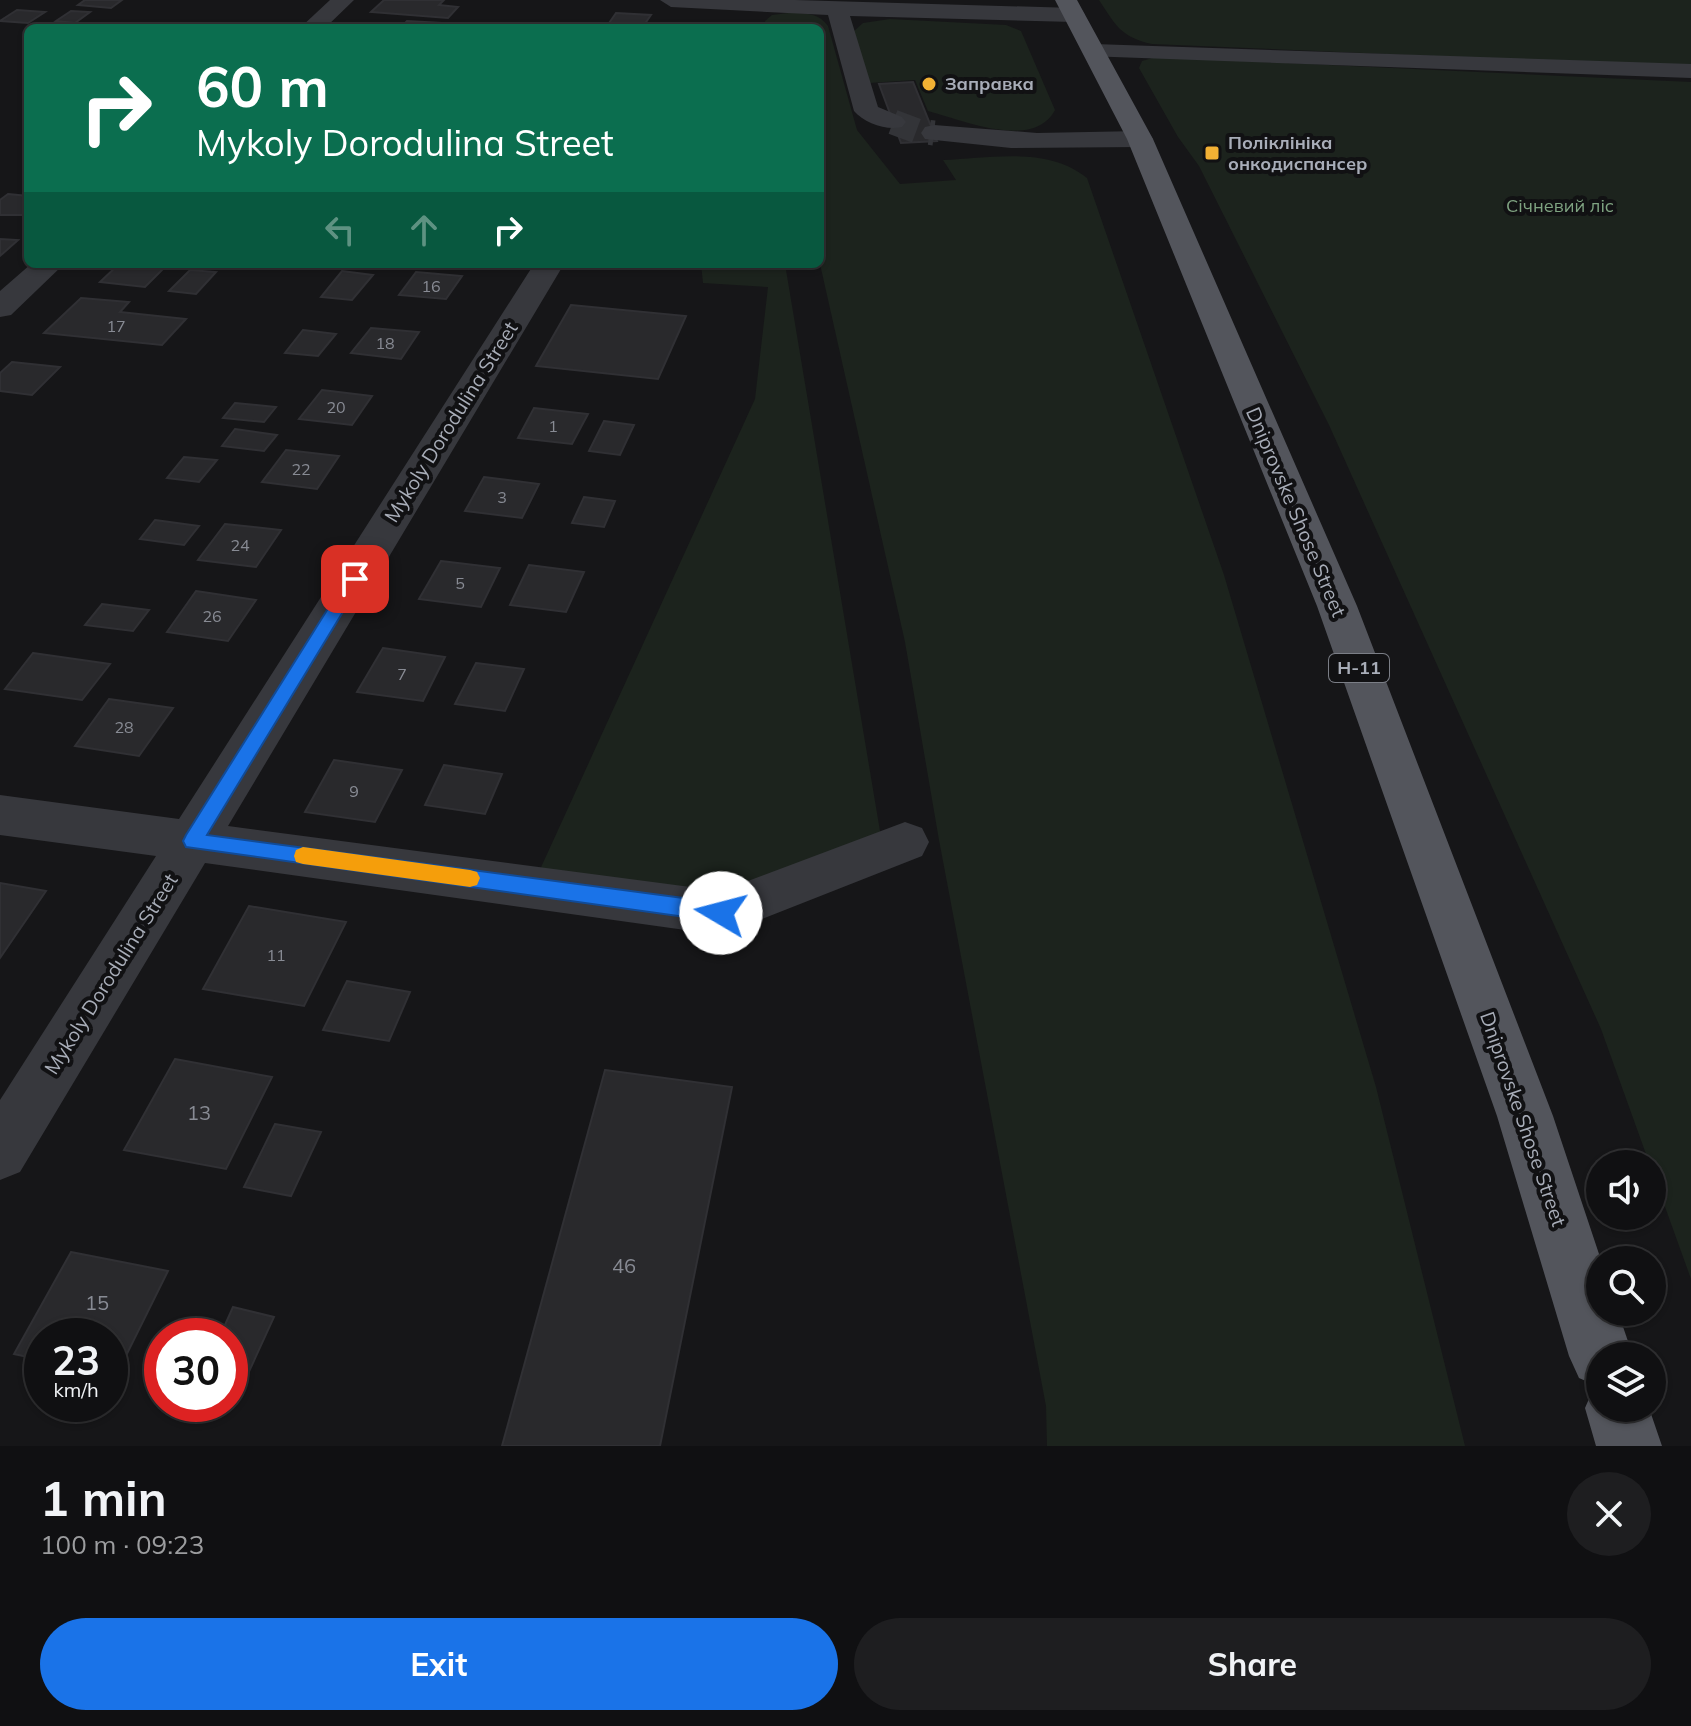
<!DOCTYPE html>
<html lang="en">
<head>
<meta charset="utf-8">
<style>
	body { margin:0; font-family:Mulish,sans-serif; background:#1e1e20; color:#f1f3f6; height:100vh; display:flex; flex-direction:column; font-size:30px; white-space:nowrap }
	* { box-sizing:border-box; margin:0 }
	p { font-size:26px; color:#9c9d9f }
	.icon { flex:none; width:44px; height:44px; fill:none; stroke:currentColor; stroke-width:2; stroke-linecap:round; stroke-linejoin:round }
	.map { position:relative; height:1446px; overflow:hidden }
	.drawer { display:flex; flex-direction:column; background:#101012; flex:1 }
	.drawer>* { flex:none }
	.guide { position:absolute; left:24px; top:24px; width:800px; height:244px; border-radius:12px; box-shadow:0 2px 6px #0004,0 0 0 2px #303032; background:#0b6e4f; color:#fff; overflow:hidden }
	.fabs { position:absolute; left:1586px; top:1150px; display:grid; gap:16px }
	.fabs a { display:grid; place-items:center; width:80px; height:80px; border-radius:50%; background:#101012; box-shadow:0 2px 6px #0004,0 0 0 2px #303032; font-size:40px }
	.speed { position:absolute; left:24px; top:1318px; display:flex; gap:16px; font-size:40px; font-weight:700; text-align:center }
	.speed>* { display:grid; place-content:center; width:104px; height:104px; border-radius:50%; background:#101012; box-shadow:0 2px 6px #0004,0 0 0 2px #303032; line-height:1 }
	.speed small { font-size:20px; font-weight:400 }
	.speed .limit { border:12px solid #d22; background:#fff; color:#111 }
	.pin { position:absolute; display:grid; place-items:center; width:68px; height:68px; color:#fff; margin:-34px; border-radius:16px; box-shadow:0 4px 12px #0006 }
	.me { position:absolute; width:88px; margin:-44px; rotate:278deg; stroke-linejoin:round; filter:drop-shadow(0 0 6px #0008) }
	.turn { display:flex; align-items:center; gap:28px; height:168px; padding:0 40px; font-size:36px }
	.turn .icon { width:104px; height:104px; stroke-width:2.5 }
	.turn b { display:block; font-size:56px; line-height:68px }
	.lanes { display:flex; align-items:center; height:76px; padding:0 40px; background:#0003; justify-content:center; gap:40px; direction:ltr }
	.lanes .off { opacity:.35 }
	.round { display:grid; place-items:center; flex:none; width:84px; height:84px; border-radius:42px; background:#1e1e20 }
	.headline { display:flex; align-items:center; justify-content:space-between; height:136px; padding:0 40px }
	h1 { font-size:48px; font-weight:700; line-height:60px }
	.cta { display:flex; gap:16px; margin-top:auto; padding:16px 40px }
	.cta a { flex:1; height:92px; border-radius:48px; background:#1a73e8; color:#fff; font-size:32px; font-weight:700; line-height:92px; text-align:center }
	.cta a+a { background:#1e1e20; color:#f1f3f6 }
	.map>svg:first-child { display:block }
</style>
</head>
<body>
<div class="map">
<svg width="1691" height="1446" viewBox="0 0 1691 1446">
	<rect width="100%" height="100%" fill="#161618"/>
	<g fill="#1c231d">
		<path d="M 1099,0 L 1691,0 L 1691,67 L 1152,44 C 1121,37 1116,26 1099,0 Z"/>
		<path d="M 788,13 C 804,13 818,12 828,26 L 857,130 L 900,184 L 956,180 L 943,160 C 991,158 1048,146 1087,178 L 1224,575 L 1376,1087 L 1465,1446 L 1047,1446 L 1046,1406 L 939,840 L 905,642 L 820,264 L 820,28 L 766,28 L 765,21 L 772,15 Z"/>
		<path d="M 890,19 L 1006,25 L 1021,31 L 1055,110 C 1033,151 963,120 928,111 L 915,80 L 869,83 L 853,32 L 863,23 Z"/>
		<polygon points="1156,57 1691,82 1691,1279 1601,1029 1329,425 1199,166 1178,137 1139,68 1142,61"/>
		<polygon points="701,264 785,264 883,849 721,913 532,887 755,399 768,287 703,283"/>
	</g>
	<g fill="#29292c" stroke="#303034" stroke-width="2">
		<polygon points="85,0 122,0 111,8 78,5"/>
		<polygon points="384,0 444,0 439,5 458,7 448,18 371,12"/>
		<polygon points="17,10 45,12 28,23 0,21"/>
		<polygon points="71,11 90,12 75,23 56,21"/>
		<polygon points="616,13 651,15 642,28 607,26"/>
		<polygon points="407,21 458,24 455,28 400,28"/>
		<polygon points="913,82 937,141 901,143 879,84"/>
		<polygon points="8,194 28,196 28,215 0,215 0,200"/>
		<polygon points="0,239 18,240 0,256"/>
		<polygon points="119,264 168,264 145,287 100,282"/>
		<polygon points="190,270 216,272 196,294 169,291"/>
		<polygon points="342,271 373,275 352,300 321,297"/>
		<polygon points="416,272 462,276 446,299 399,295"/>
		<polygon points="81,298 129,302 120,312 186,319 162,345 44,333"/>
		<polygon points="571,305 686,316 658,379 536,366"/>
		<polygon points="371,328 419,332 401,359 351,353"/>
		<polygon points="303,330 336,334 318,356 285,353"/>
		<polygon points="12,362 60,367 32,395 0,391 0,373"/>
		<polygon points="322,390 372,396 352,425 299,419"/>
		<polygon points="235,403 276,407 264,422 223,418"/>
		<polygon points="534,408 588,414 572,444 518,438"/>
		<polygon points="604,421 634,425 620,455 589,451"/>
		<polygon points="235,429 277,435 264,451 222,446"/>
		<polygon points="286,450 339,456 317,489 262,482"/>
		<polygon points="184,457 217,460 199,482 167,478"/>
		<polygon points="484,477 539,484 522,518 465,511"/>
		<polygon points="584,497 615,501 604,527 572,523"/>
		<polygon points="155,520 199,526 184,545 140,539"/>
		<polygon points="225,524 281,530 256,567 198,560"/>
		<polygon points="441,561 500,568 481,607 419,599"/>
		<polygon points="529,565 584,572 566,612 510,605"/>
		<polygon points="196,591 256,600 228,641 167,632"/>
		<polygon points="102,604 149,610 133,631 85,625"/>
		<polygon points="383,648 445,657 423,701 357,692"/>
		<polygon points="33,653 110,664 82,700 5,689"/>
		<polygon points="476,663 524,669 505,711 455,704"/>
		<polygon points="109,699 173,708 139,756 75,746"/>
		<polygon points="334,760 402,770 375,822 305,812"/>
		<polygon points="444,765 502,774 485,814 425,805"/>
		<polygon points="0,883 46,891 0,958"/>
		<polygon points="249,906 346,922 304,1006 203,989"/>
		<polygon points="347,981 410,992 389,1041 323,1030"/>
		<polygon points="175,1059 272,1077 226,1169 124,1150"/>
		<polygon points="605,1070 732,1087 660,1446 502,1446"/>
		<polygon points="275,1124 321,1132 291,1196 244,1187"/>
		<polygon points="71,1252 168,1271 116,1376 110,1375 110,1336 42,1336 42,1360 14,1354"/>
		<polygon points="233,1307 274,1317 236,1400 230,1399 230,1336 220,1336"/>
	</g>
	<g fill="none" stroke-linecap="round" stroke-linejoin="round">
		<polyline stroke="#333438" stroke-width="25" stroke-dasharray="25 13" stroke-linecap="butt" points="893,122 917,131 934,133"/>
		<g fill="#37383d" fill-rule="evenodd">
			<polygon points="330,0 354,0 325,28 300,28"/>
			<path d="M 660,0 L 795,0 L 1074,8 L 1082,10 L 1085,15 L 1082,20 L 1074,22 L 850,16 L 878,107 L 902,117 L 906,122 L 902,127 C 887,131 864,123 854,111 L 828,15 L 671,7 Z"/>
			<polygon points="1094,44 1691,64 1691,78 1086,56 1082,51 1086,46"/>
			<polygon points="934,125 1037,133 1140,131 1149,133 1153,139 1149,145 1140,147 1011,148 925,139 921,133 925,127"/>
			<polygon points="31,264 64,264 11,315 0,317 0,291"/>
			<polygon points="534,264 564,264 228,826 721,891 905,822 922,828 929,842 922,856 721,935 205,863 20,1172 0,1180 0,1100 156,856 0,835 0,795 179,819"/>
		</g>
		<polygon fill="#53555c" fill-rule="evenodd" points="1055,0 1077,0 1153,139 1357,606 1553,1116 1601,1260 1600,1312 1618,1312 1633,1356 1600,1356 1600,1408 1649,1408 1662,1446 1596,1446 1585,1408 1595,1385 1579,1378 1569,1356 1497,1116 1317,606 1127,139"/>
	</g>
	<polygon fill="#1a73e8" stroke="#114b97" stroke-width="2" points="355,573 363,579 207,835 721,903 728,906 731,913 728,919 721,922 186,847 183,841 186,835 349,575"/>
	<polygon fill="#f59e0b" points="303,847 470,870 477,872 480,878 477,885 470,887 303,864 296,862 294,856 296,850"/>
	<g fill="#f2b134" stroke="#111113" stroke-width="3">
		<circle cx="929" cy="84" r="8"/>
		<rect x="1204" y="145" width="16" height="16" rx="4"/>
	</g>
	<g text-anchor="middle" stroke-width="8" stroke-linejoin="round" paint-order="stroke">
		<g font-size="16" fill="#888b94">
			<text x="431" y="292">16</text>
			<text x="116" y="332">17</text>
			<text x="385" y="349">18</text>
			<text x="336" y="413">20</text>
			<text x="553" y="432">1</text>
			<text x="301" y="475">22</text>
			<text x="502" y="503">3</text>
			<text x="240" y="551">24</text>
			<text x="460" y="589">5</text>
			<text x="212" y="622">26</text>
			<text x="402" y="680">7</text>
			<text x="124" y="733">28</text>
			<text x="354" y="797">9</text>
			<text x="276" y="961">11</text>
		</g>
		<g font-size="18" font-weight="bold" fill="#a8adb8" stroke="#111113" text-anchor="start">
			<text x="945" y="90">Заправка</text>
			<text x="1228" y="149">Поліклініка<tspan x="1228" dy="21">онкодиспансер</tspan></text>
		</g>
		<g font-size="18" fill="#7fa381" stroke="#111113">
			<text x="1560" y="212">Січневий ліс</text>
		</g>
		<rect fill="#111113" stroke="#7b7e86" stroke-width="2" x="1329" y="654" width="60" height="28" rx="6"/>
		<g font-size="18" font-weight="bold" fill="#a8adb8">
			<text x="1359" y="674">Н-11</text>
		</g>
		<g font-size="20" fill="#a8adb8" stroke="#111113">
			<text transform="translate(451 422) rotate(-58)" y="7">Mykoly Dorodulina Street</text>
			<text transform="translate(1296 512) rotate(67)" y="7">Dniprovske Shose Street</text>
			<text transform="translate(111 974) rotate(-58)" y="7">Mykoly Dorodulina Street</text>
			<text transform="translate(1523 1119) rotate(71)" y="7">Dniprovske Shose Street</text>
		</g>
		<g font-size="20" fill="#888b94">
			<text x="199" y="1120">13</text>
			<text x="624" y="1273">46</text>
			<text x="97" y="1310">15</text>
		</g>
	</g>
</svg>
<div class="fabs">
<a><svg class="icon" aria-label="sound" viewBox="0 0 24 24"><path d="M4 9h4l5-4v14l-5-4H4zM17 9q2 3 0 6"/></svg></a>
<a><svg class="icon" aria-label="search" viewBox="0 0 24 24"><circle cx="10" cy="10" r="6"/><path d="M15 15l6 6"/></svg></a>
<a><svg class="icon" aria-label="layers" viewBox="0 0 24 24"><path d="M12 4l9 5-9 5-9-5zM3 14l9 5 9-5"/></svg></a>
</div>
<div class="speed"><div>23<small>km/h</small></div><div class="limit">30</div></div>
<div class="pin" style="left:355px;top:579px;background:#d93025"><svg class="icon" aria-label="arrive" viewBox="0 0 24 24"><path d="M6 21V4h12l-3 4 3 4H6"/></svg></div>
<svg class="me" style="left:721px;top:913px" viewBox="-20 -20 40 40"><circle r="19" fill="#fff"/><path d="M0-13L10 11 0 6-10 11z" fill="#1a73e8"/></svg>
<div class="guide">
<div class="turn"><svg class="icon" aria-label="right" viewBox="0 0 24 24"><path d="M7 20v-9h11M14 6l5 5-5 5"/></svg><div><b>60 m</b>Mykoly Dorodulina Street</div></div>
<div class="lanes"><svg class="icon off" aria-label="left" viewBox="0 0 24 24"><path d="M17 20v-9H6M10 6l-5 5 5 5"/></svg><svg class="icon off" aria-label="ahead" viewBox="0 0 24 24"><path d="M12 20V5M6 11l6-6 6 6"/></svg><svg class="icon" aria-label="right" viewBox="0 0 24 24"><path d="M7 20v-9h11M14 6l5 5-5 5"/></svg></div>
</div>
</div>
<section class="drawer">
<div class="headline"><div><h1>1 min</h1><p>100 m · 09:23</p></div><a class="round"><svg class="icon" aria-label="close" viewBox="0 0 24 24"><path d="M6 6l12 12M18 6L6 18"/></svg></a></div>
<div class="cta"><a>Exit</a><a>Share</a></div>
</section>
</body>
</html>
